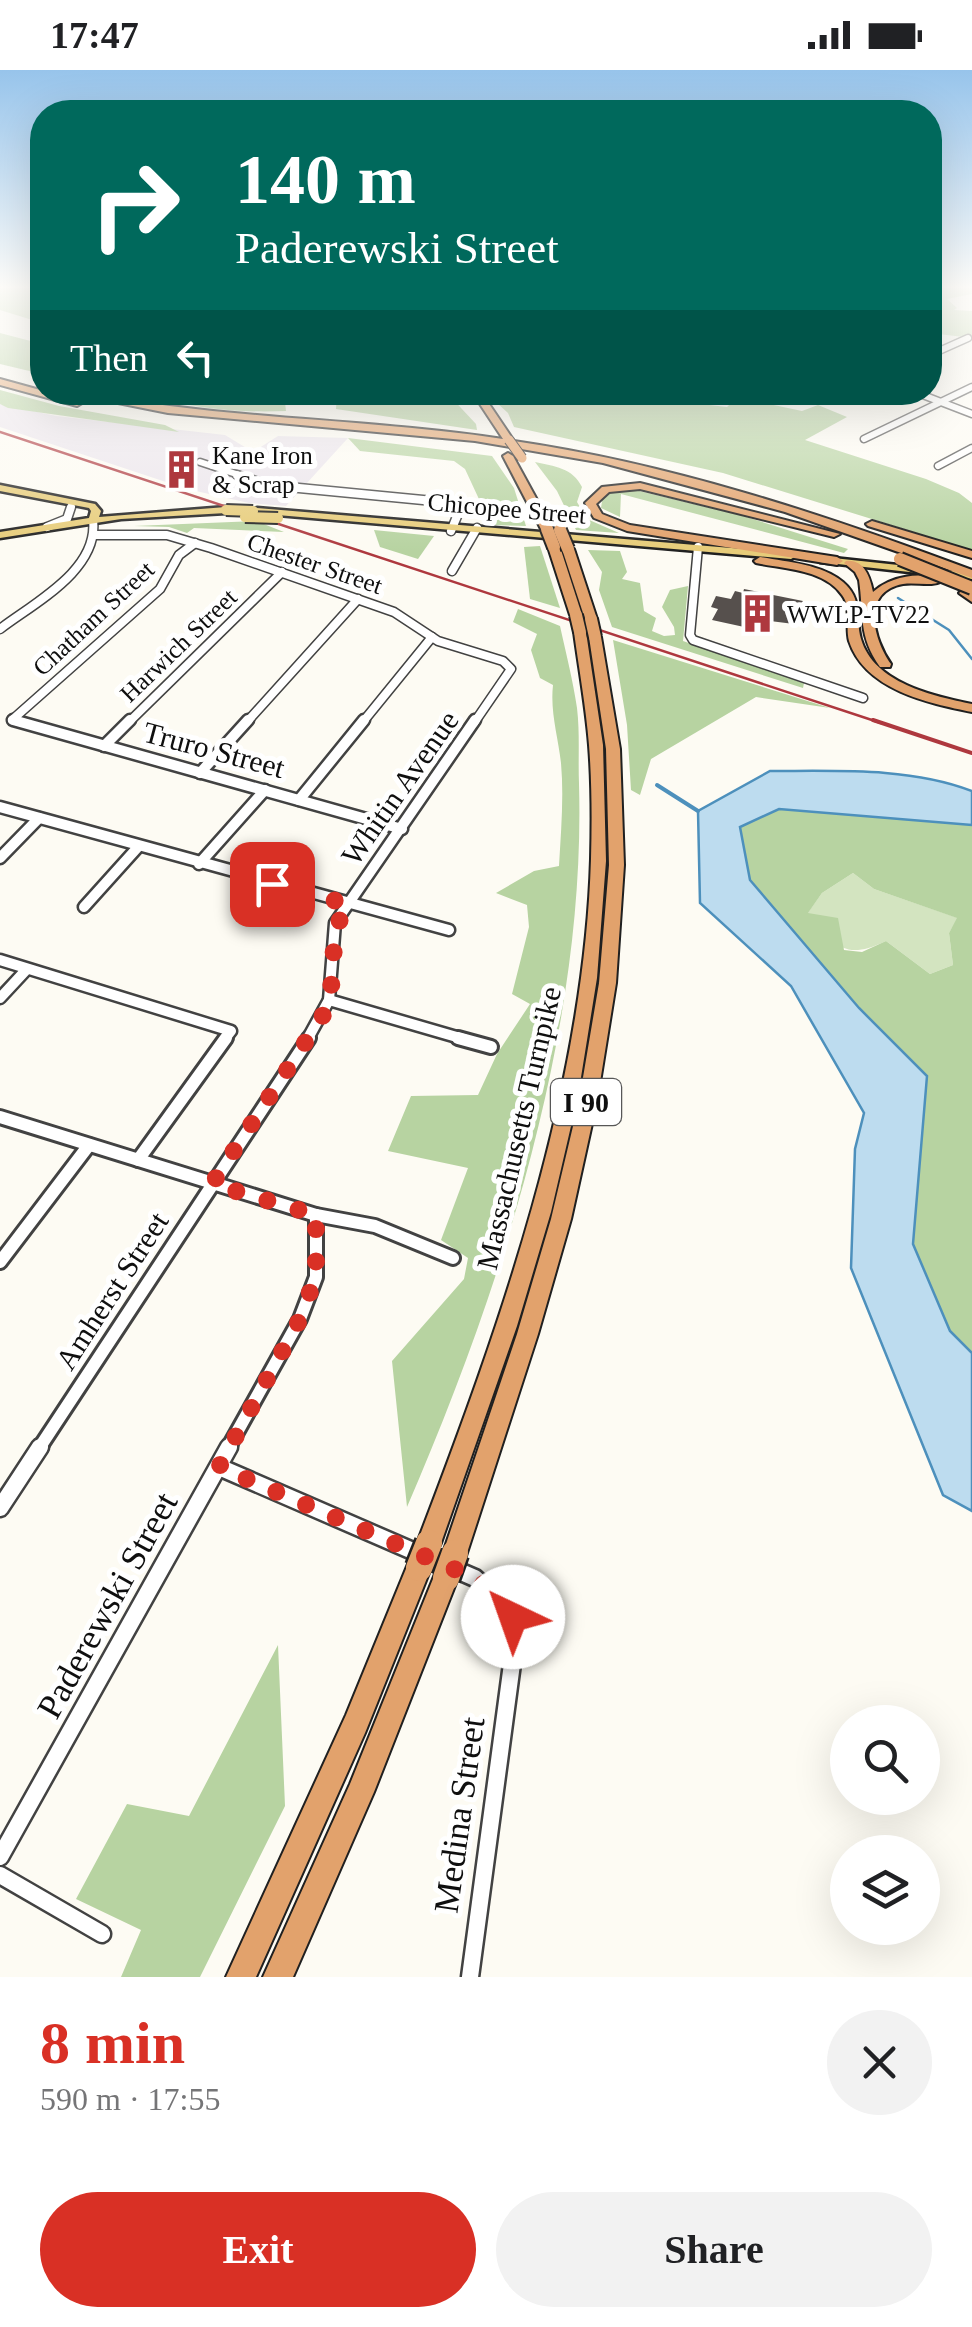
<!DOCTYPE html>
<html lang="en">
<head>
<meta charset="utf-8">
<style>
	body { margin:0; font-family:"Times New Roman",serif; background:#f2f2f2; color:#202124; height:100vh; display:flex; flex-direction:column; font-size:38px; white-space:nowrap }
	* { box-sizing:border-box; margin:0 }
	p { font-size:32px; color:#757577 }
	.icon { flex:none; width:55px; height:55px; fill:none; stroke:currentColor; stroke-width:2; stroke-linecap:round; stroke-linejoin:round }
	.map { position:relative; height:1907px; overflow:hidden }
	.side { display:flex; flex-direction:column; background:#fff; flex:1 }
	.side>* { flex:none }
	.top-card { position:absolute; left:30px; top:30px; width:912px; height:305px; border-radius:40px; box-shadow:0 10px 40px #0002; background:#00695c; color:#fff; overflow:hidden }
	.tools { position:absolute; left:830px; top:1635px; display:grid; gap:20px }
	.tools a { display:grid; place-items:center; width:110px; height:110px; border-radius:50%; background:#fff; box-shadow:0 10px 40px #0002; font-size:50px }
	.pin { position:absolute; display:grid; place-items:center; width:85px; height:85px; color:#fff; margin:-42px; border-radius:20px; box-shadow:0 5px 15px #0006 }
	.me { position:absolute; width:110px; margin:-55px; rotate:318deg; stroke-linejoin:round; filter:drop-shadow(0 0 8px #0008) }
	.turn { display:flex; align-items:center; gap:35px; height:210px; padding:0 40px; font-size:45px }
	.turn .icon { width:130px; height:130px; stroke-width:2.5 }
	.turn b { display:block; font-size:70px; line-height:85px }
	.then { display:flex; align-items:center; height:95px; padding:0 40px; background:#0003; gap:20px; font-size:38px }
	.round { display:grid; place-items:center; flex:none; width:105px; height:105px; border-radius:52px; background:#f2f2f2 }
	.head { display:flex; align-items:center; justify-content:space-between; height:170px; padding:0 40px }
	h1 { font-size:60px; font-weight:800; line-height:75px; color:#d93025 }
	.primary-button { display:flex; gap:20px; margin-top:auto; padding:20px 40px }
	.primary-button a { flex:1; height:115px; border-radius:60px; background:#d93025; color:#fff; font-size:40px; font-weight:800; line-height:115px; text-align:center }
	.primary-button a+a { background:#f2f2f2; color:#202124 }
	.status { display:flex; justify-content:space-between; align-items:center; height:70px; padding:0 50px; background:#fff; direction:ltr }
	.status svg { height:28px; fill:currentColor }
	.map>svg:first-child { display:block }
</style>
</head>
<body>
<div class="status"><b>17:47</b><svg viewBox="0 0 49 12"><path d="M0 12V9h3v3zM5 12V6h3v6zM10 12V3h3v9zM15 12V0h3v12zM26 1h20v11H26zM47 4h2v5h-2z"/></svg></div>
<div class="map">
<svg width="972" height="1907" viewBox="0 0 972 1907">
	<rect width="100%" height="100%" fill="#fdfbf3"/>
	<polygon fill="#ebe5ec" points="0,334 56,346 225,365 253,382 278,366 348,368 286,436 249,433 187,419 0,357"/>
	<path fill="#d3e4c0" d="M 853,803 L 874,819 L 958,848 L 949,863 L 953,895 L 930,904 L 886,871 C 842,892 837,874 807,844 L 822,823 Z"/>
	<g fill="#b7d3a1" fill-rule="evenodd">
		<polygon points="42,215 42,253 0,240 0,215"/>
		<polygon points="930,216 972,217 972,224 947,229 957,238 954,240 972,241 972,268 930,263"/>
		<polygon points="0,263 42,274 42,304 0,294"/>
		<polygon points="0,320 59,336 165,355 179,362 8,338 0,334"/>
		<path d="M 157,323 L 284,323 L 286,341 C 242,343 198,339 155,327 Z"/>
		<polygon points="337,323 447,323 476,354 477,360 336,339"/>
		<polygon points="672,323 674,331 727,337 733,331 755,335 760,332 802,341 818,335 847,347 805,370 926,409 959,423 972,433 972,480 723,403 514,357 508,343 486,323 537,323 556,329 557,323"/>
		<polygon points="348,368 492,386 514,418 526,456 491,455 465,399 454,391 360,381"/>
		<path d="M 535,392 C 554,396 573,398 582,417 L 577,432 L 587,449 L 619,463 L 576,460 L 557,421 Z"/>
		<polygon points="617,420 635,420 740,445 848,479 844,483 621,424 620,447 601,438 603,425"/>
		<polygon points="256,451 284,462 194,458 187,463 169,457 134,456"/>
		<polygon points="374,460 434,466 418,489 380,477"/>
		<polygon points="540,476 560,538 530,529 524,477"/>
		<polygon points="588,480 620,481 627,502 622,509 640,513 644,541 656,548 652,561 664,566 675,565 674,557 662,537 670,520 688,516 683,571 804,613 803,618 612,557 599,520 602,502"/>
		<path d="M 518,539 L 560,556 C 566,583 573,611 577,638 C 580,663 578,689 579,714 C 586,957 503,1215 407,1437 L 392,1291 L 464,1209 L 468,1188 L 441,1170 L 468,1098 L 388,1081 L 411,1026 L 478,1025 L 497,984 L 530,934 L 512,924 L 529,857 L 527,835 L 496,823 L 534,801 L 559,796 C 561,761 564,727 561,693 C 558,666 550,642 553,615 L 540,608 L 531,580 L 537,564 L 513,552 Z"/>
		<polygon points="613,570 830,638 756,627 651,689 640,725 631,720 627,655"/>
		<path d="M 779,739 L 972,755 L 972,1283 L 950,1261 L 913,1174 L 927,1006 L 859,938 L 750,810 L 740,757 ZM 853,803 L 874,819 L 957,848 L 949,863 L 953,895 L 930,904 L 886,871 L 862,882 L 844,880 L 838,848 L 808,843 L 822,823 Z"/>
		<polygon points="278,1575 285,1736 200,1907 121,1907 141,1860 76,1829 127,1734 189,1746"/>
	</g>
	<path fill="#bddcef" stroke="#4d90bc" stroke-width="2.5" d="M 770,701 C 836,701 910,697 972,721 L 972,755 L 779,739 L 740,757 L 750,810 L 859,938 L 927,1006 L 913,1174 L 950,1261 L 972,1283 L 972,1441 L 943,1425 L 851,1198 L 855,1079 L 864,1043 L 791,916 L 700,833 L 698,741 Z"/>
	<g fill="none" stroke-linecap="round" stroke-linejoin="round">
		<polyline stroke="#4d90bc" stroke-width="2.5" points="898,528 949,560 972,589"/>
		<polyline stroke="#4d90bc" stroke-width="4" points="657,715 698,741"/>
	</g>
	<polygon fill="#56504d" points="744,519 803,531 794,554 762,550 758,560 712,550 718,539 711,537 716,526 731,529 735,521 743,523"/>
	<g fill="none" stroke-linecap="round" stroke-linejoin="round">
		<defs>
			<g id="minor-far4">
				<polyline points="930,285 968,268"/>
				<polyline points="807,322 828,329 846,322"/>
				<polyline points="915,322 972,344"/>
				<polyline points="864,369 972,317"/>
				<polyline points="200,392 245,407"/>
				<polyline points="938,396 972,378"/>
			</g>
			<g id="minor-far3">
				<polyline points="237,405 268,415 454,433 460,439 451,461"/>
				<polyline points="47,457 67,449 71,437"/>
				<polyline points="95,465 167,465 211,478 394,542 438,571 503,591 511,599 474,653"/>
				<polyline points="698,477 690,565 693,570 863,628"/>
				<polyline points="452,501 477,458"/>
				<path d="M 0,559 C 34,533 99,500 93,450"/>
				<polyline points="12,650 22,653"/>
				<polyline points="12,650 160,519 179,485 195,473"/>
				<polyline points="128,653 282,502"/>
				<polyline points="246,653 358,529"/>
				<polyline points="362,653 432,567"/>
			</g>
			<g id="minor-far2">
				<polyline points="13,650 402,759"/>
				<polyline points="104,676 130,650"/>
				<polyline points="200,703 248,650"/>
				<polyline points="299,730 364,650"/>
				<polyline points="0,737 449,860"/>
				<polyline points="0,788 39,748"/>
				<polyline points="199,794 265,720"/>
				<polyline points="84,837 138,777"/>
				<polyline points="0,890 231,961 224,970"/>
				<polyline points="0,928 27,899"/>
				<polyline points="329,930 467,970"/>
				<polyline points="307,970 329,930 335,853 475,650"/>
			</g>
			<g id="minor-far1">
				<polyline points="458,968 491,977"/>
				<polyline points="0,1047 316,1145 375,1156 453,1188"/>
				<polyline points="138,1090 226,968"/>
				<polyline points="0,1192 89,1075"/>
				<polyline points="38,1380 309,968"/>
				<polyline points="227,1380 300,1249 316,1207 316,1145"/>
			</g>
			<g id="minor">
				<polyline points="219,1397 475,1508 506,1537 514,1579 470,1907"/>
				<polyline points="0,1438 40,1377"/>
				<polyline points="0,1787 229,1377"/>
				<polyline points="0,1805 102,1864"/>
			</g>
			<g id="major">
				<polygon points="0,415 95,434 101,441 99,447 226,437 231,440 226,443 121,449 0,468 0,462 89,448 91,441 89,438 0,421"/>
				<polygon points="257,438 791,483 796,486 791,489 254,443 254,439"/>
				<polygon points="824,487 972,503 972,509 820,492 820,488"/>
			</g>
			<g id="highway">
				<polygon points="0,309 80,331 82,333 77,336 0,315"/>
				<path d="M 63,322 L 84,322 C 222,350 364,348 503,369 L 472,322 L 481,322 L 514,371 C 671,394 823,444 972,500 L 972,508 L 785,442 L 603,393 L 475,371 L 168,343 Z"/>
				<polygon points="508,383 513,386 553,459 551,461 541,459 503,386"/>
				<polygon points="640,413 840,464 834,467 640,419 609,422 596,434 602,444 630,455 837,487 843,491 837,495 627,461 594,448 585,433 602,417"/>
				<polygon points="872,451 972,481 972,488 868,456 866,454"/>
				<polygon points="550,475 560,477 582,545 580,548 570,545 548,477"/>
				<polygon points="568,476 574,479 597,549 595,552 585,549 562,479"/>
				<path d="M 760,487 C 787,492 821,494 843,512 C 863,529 855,547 861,569 C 874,613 933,626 972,634 L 972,642 C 928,633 865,620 849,571 C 845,556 852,538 842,525 C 824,499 784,499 756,493 L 754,491 Z"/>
				<path d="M 846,491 C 864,489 870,507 873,522 C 890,506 923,500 943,511 C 931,517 917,512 903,514 C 860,522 874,570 891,594 L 890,597 L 880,597 C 858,566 864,545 859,510 L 855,502 L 844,493 Z"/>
				<polygon points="965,519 972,522 972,532 959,523"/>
				<path d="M 580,558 L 586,562 L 603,675 L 606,791 L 597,908 L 578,1026 L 551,1142 L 517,1256 L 441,1473 L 437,1481 L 429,1485 L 421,1481 L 417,1473 C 499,1259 584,1021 591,789 C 592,752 592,713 589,675 C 586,637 579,599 574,562 Z"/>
				<polygon points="595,563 601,567 620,679 624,795 616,913 597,1031 571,1149 538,1264 467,1483 464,1492 455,1495 446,1492 443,1483 517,1264 551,1149 579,1031 599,913 609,795 606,679 589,567"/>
				<polygon points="419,1486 428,1489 431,1498 365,1663 256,1907 226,1907 346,1645 410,1489"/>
				<polygon points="446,1496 455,1499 458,1508 374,1722 293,1907 263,1907 350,1714 437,1499"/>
			</g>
		</defs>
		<use href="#minor-far4" stroke="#424242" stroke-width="9"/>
		<use href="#minor-far3" stroke="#424242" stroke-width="11"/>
		<use href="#minor-far2" stroke="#424242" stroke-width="15"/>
		<use href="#minor-far1" stroke="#424242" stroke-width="18"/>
		<use href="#minor" stroke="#424242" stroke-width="21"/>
		<use href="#major" stroke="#202020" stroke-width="5"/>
		<use href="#highway" stroke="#202020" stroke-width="4"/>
		<use href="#minor-far4" stroke="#fff" stroke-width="6"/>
		<use href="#minor-far3" stroke="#fff" stroke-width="8"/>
		<use href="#minor-far2" stroke="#fff" stroke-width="10"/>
		<use href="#minor-far1" stroke="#fff" stroke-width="12"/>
		<use href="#minor" stroke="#fff" stroke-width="16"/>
		<use href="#major" fill="#e7cc79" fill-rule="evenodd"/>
		<use href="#highway" fill="#e2a26c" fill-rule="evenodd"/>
		<polyline stroke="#ae383e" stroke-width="2.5" points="0,362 881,653"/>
		<polyline stroke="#ae383e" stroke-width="4" points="873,650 972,683"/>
		<defs>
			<g id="major-bridge">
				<polyline points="226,440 253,441"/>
				<polyline points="245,447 278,448"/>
			</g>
			<polyline id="highway-bridge-far2" points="509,370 522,388"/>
			<g id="highway-bridge-far1">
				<polyline points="547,459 554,477"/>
				<polyline points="560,460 568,479"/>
				<polyline points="900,489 972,518"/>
				<polyline points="576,545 580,562"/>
				<polyline points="591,549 595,567"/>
			</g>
			<g id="highway-bridge">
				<polyline points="419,1498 429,1473"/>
				<polyline points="446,1508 455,1483"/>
			</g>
		</defs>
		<use href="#major-bridge" stroke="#202020" stroke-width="14" stroke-linecap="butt"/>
		<use href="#highway-bridge-far2" stroke="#202020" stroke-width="11" stroke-linecap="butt"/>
		<use href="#highway-bridge-far1" stroke="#202020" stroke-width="16" stroke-linecap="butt"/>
		<use href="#highway-bridge" stroke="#202020" stroke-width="31" stroke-linecap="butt"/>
		<use href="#major-bridge" stroke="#e7cc79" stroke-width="10"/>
		<use href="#highway-bridge-far2" stroke="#e2a26c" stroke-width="9"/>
		<use href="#highway-bridge-far1" stroke="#e2a26c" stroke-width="12"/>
		<use href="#highway-bridge" stroke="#e2a26c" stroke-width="26"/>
	</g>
	<linearGradient id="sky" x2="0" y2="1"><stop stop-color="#97c4eb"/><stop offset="0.45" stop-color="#fefdfa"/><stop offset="1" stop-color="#fefdfa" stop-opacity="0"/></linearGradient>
	<rect width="972" height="482" fill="url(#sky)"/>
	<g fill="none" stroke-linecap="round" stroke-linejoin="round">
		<path stroke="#d93025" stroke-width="18" stroke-dasharray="0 32.4" d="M 272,814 L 348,834 C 324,869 341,911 322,947 L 212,1114 L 316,1145 L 316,1206 L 300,1249 L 219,1397 L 475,1508 L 501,1527 L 513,1547"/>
	</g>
	<defs>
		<symbol id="building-bare" viewBox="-9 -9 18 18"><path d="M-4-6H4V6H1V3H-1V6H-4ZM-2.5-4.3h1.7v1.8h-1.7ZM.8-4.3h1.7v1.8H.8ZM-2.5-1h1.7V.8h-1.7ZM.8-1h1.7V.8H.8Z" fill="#ae383e" stroke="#fff" stroke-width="2.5" paint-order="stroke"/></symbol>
	</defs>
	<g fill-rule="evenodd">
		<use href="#building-bare" x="154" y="372" width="55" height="55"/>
		<use href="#building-bare" x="730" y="516" width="55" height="55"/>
	</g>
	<g text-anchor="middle" stroke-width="10" stroke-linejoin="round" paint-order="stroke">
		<g font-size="25" fill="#0f0f0f" stroke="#fff" text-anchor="start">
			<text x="212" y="394">Kane Iron<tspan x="212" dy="29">&amp; Scrap</tspan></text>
			<text x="787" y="553">WWLP-TV22</text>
		</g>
		<g font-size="25" fill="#0f0f0f" stroke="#fff">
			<text transform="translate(507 438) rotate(5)" y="9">Chicopee Street</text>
			<text transform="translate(315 493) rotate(19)" y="9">Chester Street</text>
			<text transform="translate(93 548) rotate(-43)" y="9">Chatham Street</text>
			<text transform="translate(178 575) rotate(-44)" y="9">Harwich Street</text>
		</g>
		<rect fill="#fff" stroke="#575757" stroke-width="2.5" x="551" y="1009" width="70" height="46" rx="8"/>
		<g font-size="28" font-weight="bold" fill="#0f0f0f">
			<text x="586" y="1042">I 90</text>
		</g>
		<g font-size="30" fill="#0f0f0f" stroke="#fff">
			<text transform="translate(214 680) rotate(15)" y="10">Truro Street</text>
			<text transform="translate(400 718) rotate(-55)" y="10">Whitin Avenue</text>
			<text transform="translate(519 1058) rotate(-77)" y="10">Massachusetts Turnpike</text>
			<text transform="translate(112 1221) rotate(-57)" y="10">Amherst Street</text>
		</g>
		<g font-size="35" fill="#0f0f0f" stroke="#fff">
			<text transform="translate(107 1535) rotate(-61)" y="12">Paderewski Street</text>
			<text transform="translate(459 1745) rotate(-82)" y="12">Medina Street</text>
		</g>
	</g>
</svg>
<div class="tools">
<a><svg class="icon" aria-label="search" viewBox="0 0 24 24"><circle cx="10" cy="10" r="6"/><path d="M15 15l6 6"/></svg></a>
<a><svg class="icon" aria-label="layers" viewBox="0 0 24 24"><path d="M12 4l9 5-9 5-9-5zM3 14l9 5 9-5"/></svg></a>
</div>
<div class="pin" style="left:272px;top:814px;background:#d93025"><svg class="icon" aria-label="arrive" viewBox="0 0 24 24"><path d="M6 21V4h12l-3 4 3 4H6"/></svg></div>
<svg class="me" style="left:513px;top:1547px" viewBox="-20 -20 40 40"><circle r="19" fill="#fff"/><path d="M0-13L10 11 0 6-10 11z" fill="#d93025"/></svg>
<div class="top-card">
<div class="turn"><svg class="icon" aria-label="right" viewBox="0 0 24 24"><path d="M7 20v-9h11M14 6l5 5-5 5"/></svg><div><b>140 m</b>Paderewski Street</div></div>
<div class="then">Then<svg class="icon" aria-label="left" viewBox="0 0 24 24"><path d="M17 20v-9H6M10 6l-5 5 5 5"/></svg></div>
</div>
</div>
<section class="side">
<div class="head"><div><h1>8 min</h1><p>590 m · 17:55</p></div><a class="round"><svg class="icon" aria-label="close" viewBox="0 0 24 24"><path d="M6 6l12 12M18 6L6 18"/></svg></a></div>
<div class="primary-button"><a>Exit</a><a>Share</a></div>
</section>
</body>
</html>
